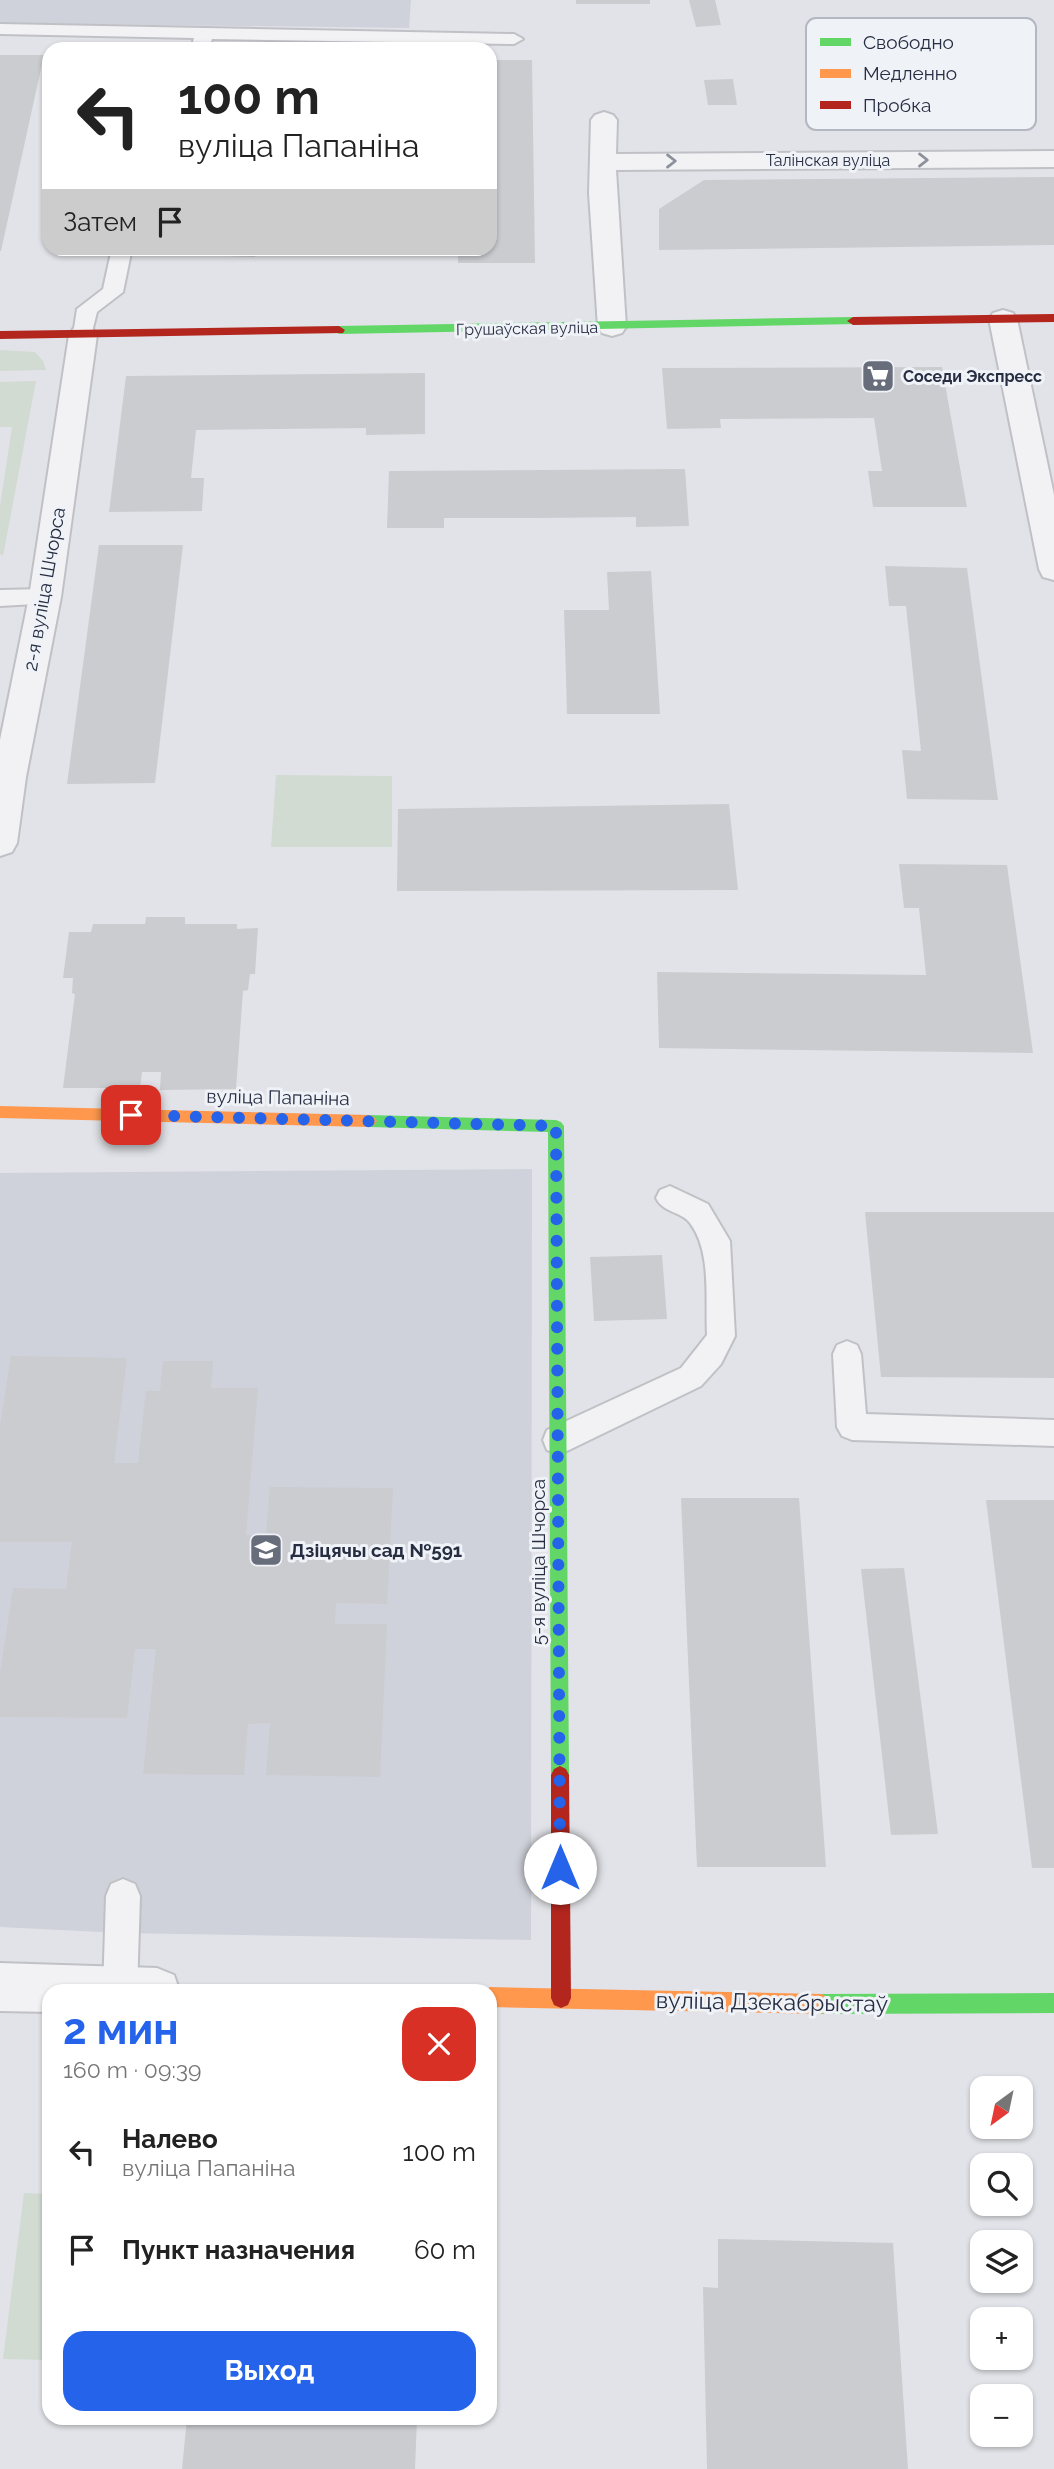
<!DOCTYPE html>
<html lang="ru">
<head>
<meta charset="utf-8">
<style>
	body { margin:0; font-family:Raleway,sans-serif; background:#f2f2f2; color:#222; height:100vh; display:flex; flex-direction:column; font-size:26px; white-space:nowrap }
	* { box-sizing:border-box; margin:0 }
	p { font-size:23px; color:#767676 }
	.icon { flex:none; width:38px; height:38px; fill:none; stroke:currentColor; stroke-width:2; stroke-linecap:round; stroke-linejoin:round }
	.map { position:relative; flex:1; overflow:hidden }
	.drawer { position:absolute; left:42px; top:1984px; width:455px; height:441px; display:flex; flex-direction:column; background:#fff; border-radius:21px; box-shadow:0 2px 5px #0004 }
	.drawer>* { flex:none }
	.top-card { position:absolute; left:42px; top:42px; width:455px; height:214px; border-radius:21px; box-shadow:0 2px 5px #0004; background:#fff; color:#222; overflow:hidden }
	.needle { width:46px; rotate:213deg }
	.buttons { position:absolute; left:970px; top:2076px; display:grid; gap:14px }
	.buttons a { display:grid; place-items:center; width:63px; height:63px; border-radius:14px; background:#fff; box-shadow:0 2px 5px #0004; font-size:35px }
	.pin { position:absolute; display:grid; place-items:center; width:60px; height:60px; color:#fff; margin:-30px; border-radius:14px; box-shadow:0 4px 10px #0006 }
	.me { position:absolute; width:77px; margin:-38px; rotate:0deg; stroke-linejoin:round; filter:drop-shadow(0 0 5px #0008) }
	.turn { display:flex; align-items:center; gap:24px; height:147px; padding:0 21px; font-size:32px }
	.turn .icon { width:91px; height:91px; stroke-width:2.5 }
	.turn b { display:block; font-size:49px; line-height:60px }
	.then { display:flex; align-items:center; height:66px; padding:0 21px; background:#0003; gap:14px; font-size:26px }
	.round { display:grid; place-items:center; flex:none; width:74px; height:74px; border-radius:21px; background:#f2f2f2 }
	.headline { display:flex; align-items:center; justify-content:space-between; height:119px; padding:0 21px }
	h1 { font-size:42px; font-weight:700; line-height:52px; color:#2563eb }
	.button { display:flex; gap:14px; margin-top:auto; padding:14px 21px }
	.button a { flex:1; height:80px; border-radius:21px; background:#2563eb; color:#fff; font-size:28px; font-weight:700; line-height:80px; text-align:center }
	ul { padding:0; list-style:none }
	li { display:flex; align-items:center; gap:21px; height:98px; padding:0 21px }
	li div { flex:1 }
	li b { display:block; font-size:26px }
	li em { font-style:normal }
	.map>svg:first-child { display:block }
</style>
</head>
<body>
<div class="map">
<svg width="1054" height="2469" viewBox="0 0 1054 2469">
	<rect width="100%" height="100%" fill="#e2e3e8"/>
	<g fill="#d0d2db">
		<polygon points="0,0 411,0 409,28 0,23"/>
		<polygon points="532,1169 531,1940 122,1933 0,1927 0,1173"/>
	</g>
	<g fill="#d1dbd2">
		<polygon points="0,350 35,352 43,361 46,370 0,371"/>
		<polygon points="36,381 3,556 0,554 0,506 12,427 0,427 0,382"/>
		<polygon points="276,775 392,776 392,847 271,847"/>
		<polygon points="24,2193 49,2194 49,2360 3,2359"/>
	</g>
	<g fill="#caccd0">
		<rect x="576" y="0" width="74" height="4"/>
		<polygon points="689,0 715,0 721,25 696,27"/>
		<polygon points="0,55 44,55 1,251 0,251"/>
		<polygon points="490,60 532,60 535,263 458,263 458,248 490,248"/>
		<polygon points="733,79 737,105 708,105 704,80"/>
		<polygon points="1054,177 1054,245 659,250 659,209 704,180"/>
		<polygon points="193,248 257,248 255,257 192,255"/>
		<polygon points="942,367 967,507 873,507 868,471 882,471 874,418 720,419 721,428 667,429 662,368"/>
		<polygon points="425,373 425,434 366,435 366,428 196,430 191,478 204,478 202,511 109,512 126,376"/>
		<polygon points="685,469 689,526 636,527 636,517 535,518 444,518 444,528 387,528 389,471"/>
		<polygon points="99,545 183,545 155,783 67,784"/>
		<polygon points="885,566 967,568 998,800 907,799 902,750 921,751 906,606 889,606"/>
		<polygon points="651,571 660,714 567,714 564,610 609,610 607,572"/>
		<polygon points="729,804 738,890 397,891 398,809"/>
		<polygon points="899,864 1007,865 1033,1053 659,1048 657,972 926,975 919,908 904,908"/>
		<polygon points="146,917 185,917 185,924 237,924 237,929 258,928 255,974 250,974 248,990 243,991 236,1089 160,1090 161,1072 142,1072 140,1088 63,1088 75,994 72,993 73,978 63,978 69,932 91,932 93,924 145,924"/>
		<polygon points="865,1212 1054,1212 1054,1378 881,1377"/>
		<polygon points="662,1255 667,1319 594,1321 590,1257"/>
		<polygon points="11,1356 127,1358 114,1463 138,1463 146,1391 160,1391 163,1361 213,1361 211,1388 258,1388 246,1535 266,1535 270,1487 393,1488 387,1604 336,1603 335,1624 387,1624 380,1777 266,1775 270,1723 248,1724 244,1775 143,1774 156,1649 135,1649 127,1718 0,1717 0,1673 13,1588 66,1589 72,1542 0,1542 0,1426"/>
		<polygon points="681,1498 799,1498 826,1867 697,1867"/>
		<polygon points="986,1500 1054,1500 1054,1868 1032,1868"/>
		<polygon points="904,1568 938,1834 891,1835 861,1569"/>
		<polygon points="718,2239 893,2243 908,2469 707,2469 703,2287 718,2288"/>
		<polygon points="187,2418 417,2418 415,2469 182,2469"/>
	</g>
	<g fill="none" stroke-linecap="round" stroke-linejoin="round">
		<defs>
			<g id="lane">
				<polygon points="0,24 514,34 523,39 514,44 212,39 209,49 191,49 194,38 0,34"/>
				<polygon points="112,248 132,248 123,292 97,312 90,340 76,340 73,335 77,309 103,289"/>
				<polygon points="45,589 53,591 56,597 53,603 0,606 0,590"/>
				<path d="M 670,1186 L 708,1204 L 730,1241 L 735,1336 L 721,1364 L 701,1386 L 569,1450 L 558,1454 L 547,1450 L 543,1440 L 547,1430 L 681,1368 L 707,1335 C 705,1300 712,1252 690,1223 C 681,1211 663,1213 656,1198 L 660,1190 Z"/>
				<polygon points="847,1341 857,1345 861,1354 866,1414 1054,1420 1054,1446 852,1440 842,1436 837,1427 833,1354 837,1345"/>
				<polygon points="123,1879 135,1884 140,1896 137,1991 103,1992 106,1896 111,1884"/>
			</g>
			<g id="street">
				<polygon points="604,112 613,115 617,120 616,154 1054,151 1054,167 616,170 626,327 622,333 612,336 602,333 598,327 589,193 591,120 595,115"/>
				<polygon points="1003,310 1013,313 1017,319 1054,495 1054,580 1043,577 1039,569 989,319 993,313"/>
				<polygon points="83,326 93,329 97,335 61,597 26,777 17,843 12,852 0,856 0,740 29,597 69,335 73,329"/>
				<polygon points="0,1963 157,1968 174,1975 180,1992 49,1992 49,2012 0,2011"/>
			</g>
		</defs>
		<use href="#lane" stroke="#c0c1c6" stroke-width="4"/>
		<use href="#street" stroke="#c0c1c6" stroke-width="4"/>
		<use href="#lane" fill="#f2f2f4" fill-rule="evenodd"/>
		<use href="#street" fill="#f2f2f4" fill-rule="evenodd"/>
		<g fill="#63d668" fill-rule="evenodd">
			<polygon points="853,317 859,321 857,324 339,334 333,330 339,326"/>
			<polygon points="369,1115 556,1120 561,1122 564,1126 569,1775 566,1781 560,1784 554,1781 551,1775 548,1132 369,1127 364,1125 361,1121 364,1117"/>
			<polygon points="1054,1993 1054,2013 821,2014 814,2011 811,2004 814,1997 821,1994"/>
		</g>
		<g fill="#ff974d" fill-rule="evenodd">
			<polygon points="0,1106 369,1115 374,1117 377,1121 374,1125 369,1127 0,1118"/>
			<polygon points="490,1987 821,1994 828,1997 831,2004 828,2011 821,2014 490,2007 490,1992 483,1992"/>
		</g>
		<g fill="#b3261e" fill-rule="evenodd">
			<polygon points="1054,314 1054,322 853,325 847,321 853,317"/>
			<polygon points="339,326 345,330 343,333 0,339 0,331"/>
			<polygon points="560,1766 566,1769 569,1775 571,1998 568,2005 561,2008 554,2005 551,1998 551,1775 554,1769"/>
		</g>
	</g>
	<defs><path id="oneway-chevron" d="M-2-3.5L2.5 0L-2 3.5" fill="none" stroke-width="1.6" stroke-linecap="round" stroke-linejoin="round" transform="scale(1.75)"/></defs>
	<g stroke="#8c909b">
		<use href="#oneway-chevron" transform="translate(923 160)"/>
		<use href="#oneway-chevron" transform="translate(671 161)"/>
	</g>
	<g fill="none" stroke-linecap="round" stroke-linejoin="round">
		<polyline stroke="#2563eb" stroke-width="12" stroke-dasharray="0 21.6" points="131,1115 556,1126 560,1868"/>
	</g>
	<defs>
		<symbol id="supermarket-square" viewBox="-11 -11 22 22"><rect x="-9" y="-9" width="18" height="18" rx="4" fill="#686d7c" stroke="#eff2f7"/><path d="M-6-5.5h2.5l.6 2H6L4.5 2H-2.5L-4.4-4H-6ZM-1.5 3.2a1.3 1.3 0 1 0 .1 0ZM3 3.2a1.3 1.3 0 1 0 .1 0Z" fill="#fff"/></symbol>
		<symbol id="school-square" viewBox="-11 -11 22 22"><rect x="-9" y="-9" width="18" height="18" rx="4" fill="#686d7c" stroke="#eff2f7"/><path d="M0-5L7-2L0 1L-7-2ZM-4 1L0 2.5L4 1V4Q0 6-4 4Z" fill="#fff"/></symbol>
	</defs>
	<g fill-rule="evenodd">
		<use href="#supermarket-square" x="859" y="357" width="38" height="38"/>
		<use href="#school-square" x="247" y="1531" width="38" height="38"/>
	</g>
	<g text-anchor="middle" stroke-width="6" stroke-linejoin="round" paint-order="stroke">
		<g font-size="16" fill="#272e42" stroke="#eff2f7">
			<text x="828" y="166">Талінская вуліца</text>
			<text transform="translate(527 328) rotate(-1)" y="6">Грушаўская вуліца</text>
		</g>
		<g font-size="16" font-weight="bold" fill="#272e42" stroke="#eff2f7" text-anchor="start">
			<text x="903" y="382">Соседи Экспресс</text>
		</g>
		<g font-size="19" fill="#272e42" stroke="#eff2f7">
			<text transform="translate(44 589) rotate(-80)" y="7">2-я вуліца Шчорса</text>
			<text transform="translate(278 1097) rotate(1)" y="7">вуліца Папаніна</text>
			<text transform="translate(538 1562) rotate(-90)" y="7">5-я вуліца Шчорса</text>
		</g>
		<g font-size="19" font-weight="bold" fill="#272e42" stroke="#eff2f7" text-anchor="start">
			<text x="290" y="1557">Дзіцячы сад №591</text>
		</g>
		<g font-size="23" fill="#272e42" stroke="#eff2f7">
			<text transform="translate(772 2002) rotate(1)" y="8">вуліца Дзекабрыстаў</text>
		</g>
	</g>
	<rect x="806" y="18" width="230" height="112" rx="10" fill="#eff2f7" stroke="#b3b7c1" stroke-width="2"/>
	<rect x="820" y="38" width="31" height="8" fill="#63d668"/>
	<rect x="820" y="69" width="31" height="9" fill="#ff974d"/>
	<rect x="820" y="101" width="31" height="8" fill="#b3261e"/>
	<g font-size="19" fill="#272e42">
		<text x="863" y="49">Свободно</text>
		<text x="863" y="80">Медленно</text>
		<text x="863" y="112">Пробка</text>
	</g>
</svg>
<div class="buttons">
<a><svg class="needle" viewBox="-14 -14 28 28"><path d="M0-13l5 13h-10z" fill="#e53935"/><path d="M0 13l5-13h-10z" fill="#767676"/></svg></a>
<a><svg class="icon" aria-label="search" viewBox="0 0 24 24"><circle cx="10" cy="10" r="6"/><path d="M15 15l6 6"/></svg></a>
<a><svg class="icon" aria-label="layers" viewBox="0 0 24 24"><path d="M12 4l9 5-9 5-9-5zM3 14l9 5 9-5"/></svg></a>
<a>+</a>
<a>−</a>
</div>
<div class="pin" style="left:131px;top:1115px;background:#d93025"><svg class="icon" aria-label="arrive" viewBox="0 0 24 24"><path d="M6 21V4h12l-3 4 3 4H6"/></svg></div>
<svg class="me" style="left:560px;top:1868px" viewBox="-20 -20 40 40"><circle r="19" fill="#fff"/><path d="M0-13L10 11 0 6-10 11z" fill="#2563eb"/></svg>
<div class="top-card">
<div class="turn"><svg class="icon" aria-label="left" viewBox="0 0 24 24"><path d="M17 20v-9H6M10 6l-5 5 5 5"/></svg><div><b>100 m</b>вуліца Папаніна</div></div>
<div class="then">Затем<svg class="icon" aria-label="arrive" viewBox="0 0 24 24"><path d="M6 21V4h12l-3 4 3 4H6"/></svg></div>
</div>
<section class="drawer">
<div class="headline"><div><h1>2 мин</h1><p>160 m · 09:39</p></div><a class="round" style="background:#d93025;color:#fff"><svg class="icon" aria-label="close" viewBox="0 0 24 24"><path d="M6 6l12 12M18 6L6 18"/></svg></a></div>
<ul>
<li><svg class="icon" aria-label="left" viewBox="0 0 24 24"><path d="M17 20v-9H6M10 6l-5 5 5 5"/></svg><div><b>Налево</b><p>вуліца Папаніна</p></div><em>100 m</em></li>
<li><svg class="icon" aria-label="arrive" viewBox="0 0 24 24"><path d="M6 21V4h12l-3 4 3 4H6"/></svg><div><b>Пункт назначения</b></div><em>60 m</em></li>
</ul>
<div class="button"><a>Выход</a></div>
</section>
</div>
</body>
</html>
